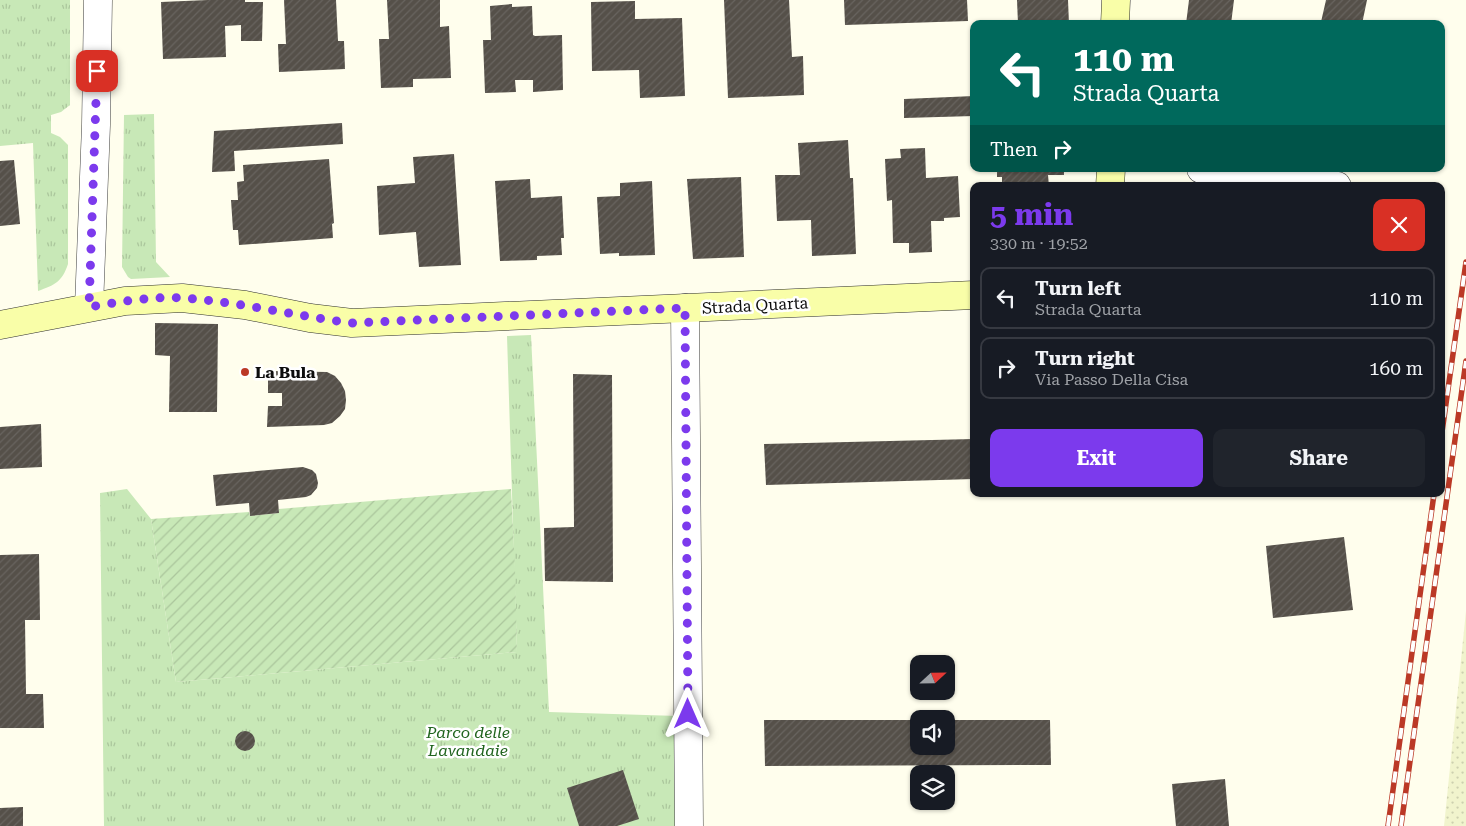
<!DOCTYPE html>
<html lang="en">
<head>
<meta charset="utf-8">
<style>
	body { margin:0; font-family:"Roboto Serif",serif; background:#20242c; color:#f1f3f6; height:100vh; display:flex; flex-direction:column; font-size:19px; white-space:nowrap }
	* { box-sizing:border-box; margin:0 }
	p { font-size:16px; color:#9ea1a6 }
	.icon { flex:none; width:28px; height:28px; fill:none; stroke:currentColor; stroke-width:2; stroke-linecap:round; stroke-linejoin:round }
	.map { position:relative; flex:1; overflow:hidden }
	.side { position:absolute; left:970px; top:182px; width:475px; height:315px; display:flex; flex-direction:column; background:#171b24; border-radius:10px; box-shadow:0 1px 4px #0004 }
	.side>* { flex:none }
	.hud { position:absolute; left:970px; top:20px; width:475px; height:152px; border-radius:10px; box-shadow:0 1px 4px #0004; background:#00695c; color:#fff; overflow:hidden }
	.needle { width:32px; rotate:68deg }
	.controls { position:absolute; left:910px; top:655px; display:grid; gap:10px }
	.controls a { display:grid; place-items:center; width:45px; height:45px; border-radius:10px; background:#171b24; box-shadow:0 1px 4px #0004; font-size:25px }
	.pin { position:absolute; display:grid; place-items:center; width:42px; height:42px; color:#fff; margin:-21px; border-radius:10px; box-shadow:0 2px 8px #0006 }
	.me { position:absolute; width:55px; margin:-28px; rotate:0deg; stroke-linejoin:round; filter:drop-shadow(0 0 4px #0008) }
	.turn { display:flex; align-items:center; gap:18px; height:105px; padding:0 20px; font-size:22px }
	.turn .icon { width:65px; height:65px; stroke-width:2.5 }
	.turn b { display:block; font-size:35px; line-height:42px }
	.then { display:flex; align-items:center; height:48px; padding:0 20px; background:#0003; gap:10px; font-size:19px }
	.round { display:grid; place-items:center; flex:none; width:52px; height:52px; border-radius:10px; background:#20242c }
	.head { display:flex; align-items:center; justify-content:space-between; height:85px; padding:0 20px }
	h1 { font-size:30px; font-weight:700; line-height:38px; color:#7c3aed }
	.button { display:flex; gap:10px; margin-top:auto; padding:10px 20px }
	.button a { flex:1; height:58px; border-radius:10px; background:#7c3aed; color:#fff; font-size:20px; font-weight:700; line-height:58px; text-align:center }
	.button a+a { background:#20242c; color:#f1f3f6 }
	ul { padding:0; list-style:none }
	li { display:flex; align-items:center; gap:15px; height:62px; margin:0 10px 8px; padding:0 10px; border:2px solid #363941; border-radius:10px }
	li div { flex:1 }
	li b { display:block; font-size:19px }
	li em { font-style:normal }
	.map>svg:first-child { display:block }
</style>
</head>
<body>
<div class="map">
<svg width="1466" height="826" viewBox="0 0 1466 826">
	<defs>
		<pattern id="farmland-dots" width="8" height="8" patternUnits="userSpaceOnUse" patternTransform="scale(1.25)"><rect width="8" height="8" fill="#f1f4cd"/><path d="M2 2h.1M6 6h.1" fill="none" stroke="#cdd0af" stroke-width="1.8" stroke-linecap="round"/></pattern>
		<pattern id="grass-tufts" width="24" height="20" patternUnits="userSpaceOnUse" patternTransform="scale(1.25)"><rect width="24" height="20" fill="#c8e8b7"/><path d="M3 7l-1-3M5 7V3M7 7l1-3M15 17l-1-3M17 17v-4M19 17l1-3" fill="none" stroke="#abc69c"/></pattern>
		<pattern id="garden-furrows" width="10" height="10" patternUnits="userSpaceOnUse" patternTransform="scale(1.25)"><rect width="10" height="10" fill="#c8e8b7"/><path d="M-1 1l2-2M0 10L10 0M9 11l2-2" fill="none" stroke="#abc69c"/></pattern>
		<pattern id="building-hatch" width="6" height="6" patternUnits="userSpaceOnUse" patternTransform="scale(1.25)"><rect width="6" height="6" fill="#555049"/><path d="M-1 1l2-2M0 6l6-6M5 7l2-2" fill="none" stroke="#68645f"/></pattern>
	</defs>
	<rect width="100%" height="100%" fill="#fffeed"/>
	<polygon fill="url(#farmland-dots)" points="1466,611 1466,826 1444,826"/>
	<g fill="url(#grass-tufts)">
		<path d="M 0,0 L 70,0 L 70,105 L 61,112 L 51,115 L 51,133 L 60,137 L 68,145 L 68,264 C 62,282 55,285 38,291 L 33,143 L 0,146 Z"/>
		<polygon points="154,114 156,262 170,277 131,279 128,277 122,267 124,115"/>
		<polygon points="531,335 549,712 678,716 681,826 104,826 100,493 127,489 151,519 176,682 517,652 507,336"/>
	</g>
	<polygon fill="url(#garden-furrows)" points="511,489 515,568 517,652 176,682 151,519 249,512 250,516 279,513 279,509"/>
	<g fill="url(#building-hatch)">
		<polygon points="208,0 245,0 245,2 263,2 262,41 241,41 241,25 225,26 226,57 163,59 161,2"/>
		<polygon points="284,0 336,0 338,41 344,41 345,69 279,72 278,44 286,44"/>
		<polygon points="387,0 440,0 440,27 449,26 451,78 413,79 413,87 381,88 379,39 389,39"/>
		<polygon points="724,0 789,0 792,57 803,56 804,95 728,98"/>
		<polygon points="844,0 967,0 968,21 845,25"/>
		<polygon points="1017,0 1068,0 1069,24 1018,24"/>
		<polygon points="1189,0 1234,0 1231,24 1186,24"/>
		<polygon points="1326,0 1367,0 1362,24 1321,22"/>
		<polygon points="635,1 635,19 682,18 685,96 640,98 639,70 592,71 591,2"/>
		<polygon points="512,4 512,7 532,6 533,35 535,36 562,35 563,90 533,92 533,80 515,80 516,92 485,93 483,40 491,40 490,6"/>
		<polygon points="974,96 974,116 904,118 904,99"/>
		<polygon points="342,123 343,144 234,151 235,171 212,172 214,131"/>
		<polygon points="848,140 850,178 853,178 856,254 812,256 811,220 777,221 775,175 800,175 798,143"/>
		<polygon points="925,148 926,178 958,176 960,217 944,218 944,221 931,221 932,252 909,253 909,243 893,243 892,200 887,201 885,159 901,158 900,149"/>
		<polygon points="454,154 461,265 419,267 416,232 379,235 377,186 415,183 413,157"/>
		<polygon points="329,159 334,223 332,224 333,238 239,245 238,230 233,230 231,200 238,200 237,182 244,181 243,165"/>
		<polygon points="14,160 20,224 0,226 0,161"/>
		<polygon points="997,169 1064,169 1064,175 1048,175 1049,186 1002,186 1002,177 997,177"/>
		<polygon points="741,177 744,257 693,259 687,179"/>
		<polygon points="530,179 531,198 562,196 564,238 561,238 562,255 537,256 537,260 500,261 495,181"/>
		<polygon points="652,181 655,255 619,256 619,253 600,254 597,197 620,196 620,183"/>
		<polygon points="155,323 218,324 217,412 169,412 170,356 155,355"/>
		<polygon points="268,371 327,372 335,376 341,383 345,391 346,400 345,409 340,416 332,423 324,425 267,427 268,406 282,406 282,393 268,393"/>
		<polygon points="573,374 612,375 613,582 545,581 544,528 574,527"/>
		<polygon points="41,424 42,467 0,469 0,427"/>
		<polygon points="974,439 974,479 766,485 764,444"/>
		<polygon points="303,467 312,470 316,474 318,483 317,488 311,495 306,497 278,500 279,513 250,516 249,503 216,506 213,475"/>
		<polygon points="1344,537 1353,610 1273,618 1266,546"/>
		<polygon points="39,554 40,620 25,620 26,694 43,694 44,728 0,728 0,555"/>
		<polygon points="764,720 919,720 919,746 946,746 946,720 1050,720 1051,765 765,766"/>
		<circle cx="245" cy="741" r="10"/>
		<polygon points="623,770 639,819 617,826 579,826 567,788"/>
		<polygon points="1225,779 1229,826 1176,826 1172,784"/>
		<polygon points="23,807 23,826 0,826 0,808"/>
	</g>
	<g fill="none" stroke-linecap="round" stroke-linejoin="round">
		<defs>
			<g id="street">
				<polyline points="1201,169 1337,186"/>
				<polyline points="89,307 96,125 98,0"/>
				<polyline points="685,308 689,826"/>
			</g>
			<g id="secondary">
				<polyline points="1115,24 1116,0"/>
				<polyline points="1110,186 1111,169"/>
				<polyline points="0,325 125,301 182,298 245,305 310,318 352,323 974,295"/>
			</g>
		</defs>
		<use href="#street" stroke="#404040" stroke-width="29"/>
		<use href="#secondary" stroke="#2f2f2f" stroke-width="29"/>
		<use href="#street" stroke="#fff" stroke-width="28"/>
		<use href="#secondary" stroke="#f9fea8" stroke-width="28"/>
		<defs>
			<g id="rail">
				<polyline points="1441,439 1466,262"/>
				<polyline points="1388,826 1434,494"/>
				<polyline points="1401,826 1466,361"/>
			</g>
		</defs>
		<use href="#rail" stroke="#bb3926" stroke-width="5.5"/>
		<use href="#rail" stroke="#fff" stroke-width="4" stroke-dasharray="11" stroke-linecap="butt"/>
	</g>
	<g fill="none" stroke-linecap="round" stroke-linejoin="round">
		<path stroke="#7c3aed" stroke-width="9" stroke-dasharray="0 16.2" d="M 97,71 L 89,307 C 119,302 152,296 183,298 C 240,302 296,316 352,323 L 685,308 L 688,714"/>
	</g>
	<circle fill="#bb3926" stroke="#fff" stroke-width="2" cx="245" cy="372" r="5"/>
	<g text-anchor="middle" stroke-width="5" stroke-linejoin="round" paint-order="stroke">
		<g font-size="16" fill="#0d0d0d" stroke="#fff">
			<text transform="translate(755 305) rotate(-3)" y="6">Strada Quarta</text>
		</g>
		<g font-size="16" font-weight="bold" fill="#0d0d0d" stroke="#fff" text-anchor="start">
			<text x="255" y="378">La Bula</text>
		</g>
		<g font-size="16" font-style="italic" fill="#20641e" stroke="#fff">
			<text x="468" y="738">Parco delle<tspan x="468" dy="18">Lavandaie</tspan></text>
		</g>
	</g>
</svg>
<div class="controls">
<a><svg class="needle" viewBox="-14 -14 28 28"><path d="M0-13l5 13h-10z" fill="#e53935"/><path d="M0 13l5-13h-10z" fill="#9ea1a6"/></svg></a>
<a><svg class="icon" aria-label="sound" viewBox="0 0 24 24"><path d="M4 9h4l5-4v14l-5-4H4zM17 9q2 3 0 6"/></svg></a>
<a><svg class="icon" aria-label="layers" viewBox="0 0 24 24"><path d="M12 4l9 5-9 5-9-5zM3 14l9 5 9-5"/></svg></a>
</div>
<div class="pin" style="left:97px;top:71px;background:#d93025"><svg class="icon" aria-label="arrive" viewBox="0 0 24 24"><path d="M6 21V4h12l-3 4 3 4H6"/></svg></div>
<svg class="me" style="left:688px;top:714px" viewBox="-20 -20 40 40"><path d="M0-17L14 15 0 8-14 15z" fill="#7c3aed" stroke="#fff" stroke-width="4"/></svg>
<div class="hud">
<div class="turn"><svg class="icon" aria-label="left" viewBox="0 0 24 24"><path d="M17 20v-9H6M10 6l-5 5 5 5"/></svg><div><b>110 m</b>Strada Quarta</div></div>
<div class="then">Then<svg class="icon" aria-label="right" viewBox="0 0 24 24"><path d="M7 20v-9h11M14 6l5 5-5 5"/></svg></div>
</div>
<section class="side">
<div class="head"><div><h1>5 min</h1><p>330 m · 19:52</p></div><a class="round" style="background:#d93025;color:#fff"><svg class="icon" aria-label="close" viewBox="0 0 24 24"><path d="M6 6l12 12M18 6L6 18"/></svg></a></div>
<ul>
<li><svg class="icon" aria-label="left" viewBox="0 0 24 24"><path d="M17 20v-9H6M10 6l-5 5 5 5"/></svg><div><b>Turn left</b><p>Strada Quarta</p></div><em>110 m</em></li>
<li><svg class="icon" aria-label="right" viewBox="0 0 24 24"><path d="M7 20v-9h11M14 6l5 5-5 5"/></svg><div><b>Turn right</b><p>Via Passo Della Cisa</p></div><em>160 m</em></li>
</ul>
<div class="button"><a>Exit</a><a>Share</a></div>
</section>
</div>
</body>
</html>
